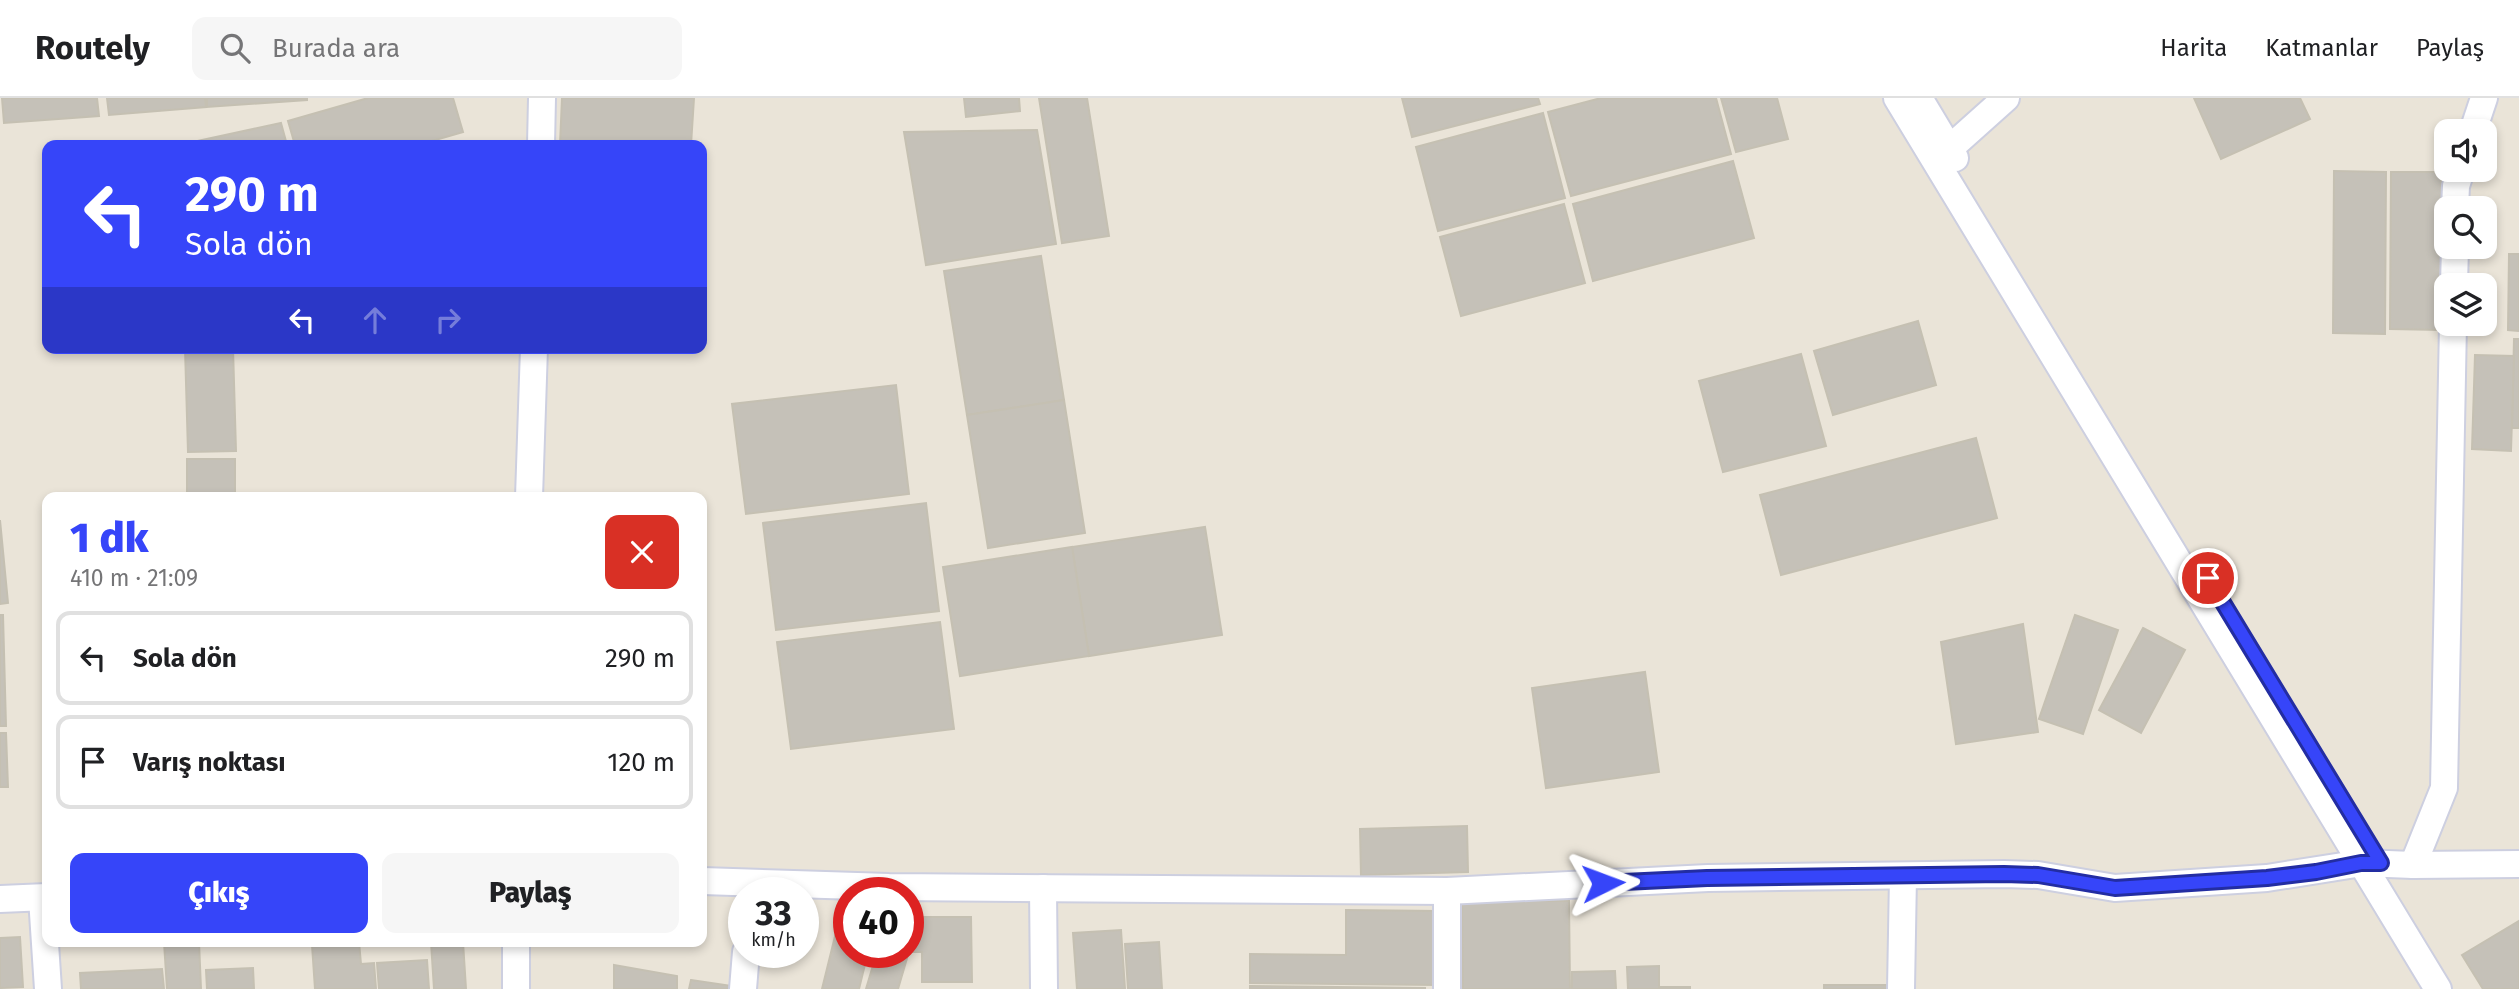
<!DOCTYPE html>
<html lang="tr">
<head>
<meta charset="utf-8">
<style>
	body { margin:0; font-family:"Fira Sans",sans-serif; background:#f6f6f6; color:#202124; height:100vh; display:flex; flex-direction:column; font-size:26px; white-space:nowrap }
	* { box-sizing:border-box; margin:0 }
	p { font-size:23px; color:#757577 }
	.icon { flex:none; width:38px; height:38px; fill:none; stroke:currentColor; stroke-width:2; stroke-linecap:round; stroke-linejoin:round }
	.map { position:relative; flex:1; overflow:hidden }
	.drawer { position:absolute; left:42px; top:394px; width:665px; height:455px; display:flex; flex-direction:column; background:#fff; border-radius:14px; box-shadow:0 4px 10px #0003 }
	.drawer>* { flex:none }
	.banner { position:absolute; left:42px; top:42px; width:665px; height:214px; border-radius:14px; box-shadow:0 4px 10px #0003; background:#3645f9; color:#fff; overflow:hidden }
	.fabs { position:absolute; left:2434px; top:21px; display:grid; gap:14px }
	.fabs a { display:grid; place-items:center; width:63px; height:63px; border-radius:14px; background:#fff; box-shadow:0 4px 10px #0003; font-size:35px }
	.speed { position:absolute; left:728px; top:779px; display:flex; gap:14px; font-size:35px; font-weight:700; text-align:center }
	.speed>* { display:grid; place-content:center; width:91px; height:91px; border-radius:50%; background:#fff; box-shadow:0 4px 10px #0003; line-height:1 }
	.speed small { font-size:18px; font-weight:400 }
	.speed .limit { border:10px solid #d22; background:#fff; color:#111 }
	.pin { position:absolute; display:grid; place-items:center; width:60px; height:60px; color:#fff; margin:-30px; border:4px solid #fff; border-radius:50%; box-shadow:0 2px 7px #0007 }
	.me { position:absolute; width:77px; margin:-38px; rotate:87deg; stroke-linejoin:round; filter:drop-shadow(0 0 5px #0008) }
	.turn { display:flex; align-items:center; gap:24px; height:147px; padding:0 28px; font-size:32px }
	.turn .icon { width:91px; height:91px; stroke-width:2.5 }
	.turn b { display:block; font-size:49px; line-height:60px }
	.lanes { display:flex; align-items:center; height:66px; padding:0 28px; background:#0003; justify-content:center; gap:35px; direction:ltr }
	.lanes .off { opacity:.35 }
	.round { display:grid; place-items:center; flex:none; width:74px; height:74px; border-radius:14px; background:#f6f6f6 }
	.overview { display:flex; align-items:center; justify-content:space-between; height:119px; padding:0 28px }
	h1 { font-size:42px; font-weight:800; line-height:52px; color:#3645f9 }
	.action { display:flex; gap:14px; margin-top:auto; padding:14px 28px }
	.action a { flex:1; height:80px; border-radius:14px; background:#3645f9; color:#fff; font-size:28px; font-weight:800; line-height:80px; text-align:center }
	.action a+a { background:#f6f6f6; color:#202124 }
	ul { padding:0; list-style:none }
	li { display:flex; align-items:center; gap:21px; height:94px; margin:0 14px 10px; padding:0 14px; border:4px solid #e0e0e0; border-radius:14px }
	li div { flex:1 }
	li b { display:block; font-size:26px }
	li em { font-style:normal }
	header { display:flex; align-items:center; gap:42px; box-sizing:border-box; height:98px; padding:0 35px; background:#fff; border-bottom:2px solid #e0e0e0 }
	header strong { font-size:33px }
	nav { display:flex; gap:38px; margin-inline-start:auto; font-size:24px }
	.search { width:490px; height:63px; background:#f6f6f6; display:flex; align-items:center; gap:18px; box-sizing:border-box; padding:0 24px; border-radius:14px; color:#757577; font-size:26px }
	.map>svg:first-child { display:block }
</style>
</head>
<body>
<header>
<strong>Routely</strong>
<div class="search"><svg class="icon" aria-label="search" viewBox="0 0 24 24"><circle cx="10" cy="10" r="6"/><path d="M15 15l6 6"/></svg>Burada ara</div>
<nav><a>Harita</a><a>Katmanlar</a><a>Paylaş</a></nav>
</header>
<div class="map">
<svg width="2519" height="891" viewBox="0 0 2519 891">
	<rect width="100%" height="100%" fill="#eae4d8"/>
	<g fill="#c5c1b8" stroke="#c5c0b2" stroke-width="2">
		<polygon points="2,0 97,0 99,18 4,25"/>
		<polygon points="107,0 205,0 206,9 109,17"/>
		<polygon points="207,0 307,0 307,2 207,9"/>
		<polygon points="368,0 453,0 463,34 418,47 295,47 288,23"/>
		<polygon points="562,0 694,0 691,47 560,47"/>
		<polygon points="964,0 1019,0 1020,13 966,19"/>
		<polygon points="1039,0 1087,0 1109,138 1062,145"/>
		<polygon points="1402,0 1538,0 1540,6 1412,39"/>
		<polygon points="1601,0 1716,0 1731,56 1571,98 1548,14"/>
		<polygon points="1721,0 1777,0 1788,41 1736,54"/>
		<polygon points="2194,0 2300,0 2310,21 2221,61"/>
		<polygon points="1543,15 1565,100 1438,133 1416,49"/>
		<polygon points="281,25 287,47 179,47"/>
		<polygon points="1037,32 1056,146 926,167 904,34"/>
		<polygon points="1733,63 1754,140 1593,183 1573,106"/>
		<polygon points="2334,73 2386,74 2385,236 2333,235"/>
		<polygon points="2391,74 2442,74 2441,232 2390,231"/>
		<polygon points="1564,106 1585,185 1461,218 1440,139"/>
		<polygon points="2509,156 2519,156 2519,233 2508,232"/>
		<polygon points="1041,158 1064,302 967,317 944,173"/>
		<polygon points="1918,223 1936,287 1833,317 1814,253"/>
		<polygon points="2514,241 2519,241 2519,330 2512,330"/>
		<polygon points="185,250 233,250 236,353 188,354"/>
		<polygon points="1801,256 1826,348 1723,374 1699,283"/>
		<polygon points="2475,257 2514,258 2511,353 2472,351"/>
		<polygon points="896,287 909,396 746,416 732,306"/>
		<polygon points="1064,302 1085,435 988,450 967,317"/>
		<polygon points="1976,340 1997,420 1781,477 1760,397"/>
		<rect x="187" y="361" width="48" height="38"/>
		<polygon points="926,405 939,513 776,532 763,425"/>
		<polygon points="0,422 8,505 0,506"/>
		<polygon points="1205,429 1222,537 1089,558 1072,449"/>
		<polygon points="1072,449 1089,558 960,578 943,469"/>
		<polygon points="0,517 3,517 6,628 0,628"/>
		<polygon points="2075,517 2118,532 2083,636 2039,621"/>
		<polygon points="940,524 954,631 791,651 777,544"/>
		<polygon points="2023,526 2038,634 1956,646 1941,544"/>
		<polygon points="2143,530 2185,552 2141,635 2099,612"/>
		<polygon points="1645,574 1659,674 1546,690 1532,590"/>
		<polygon points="0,635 6,635 8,689 0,689"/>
		<polygon points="1467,728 1468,774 1361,777 1360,731"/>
		<polygon points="1462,803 1569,803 1570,891 1463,891"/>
		<polygon points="1346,812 1438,813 1437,887 1250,885 1250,856 1346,857"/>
		<polygon points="908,819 971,819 972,884 922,884 922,854 906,854 908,854"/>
		<polygon points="839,822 849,824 849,854 868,854 859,891 822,891"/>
		<polygon points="2519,823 2519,891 2483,891 2462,857"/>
		<polygon points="1121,832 1125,891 1077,891 1073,835"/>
		<polygon points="20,839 23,889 0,890 0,840"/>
		<polygon points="164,844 199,844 201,891 167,891"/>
		<polygon points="359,844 361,866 374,865 376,891 315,891 312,847"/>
		<polygon points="431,844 463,844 466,891 434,891"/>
		<polygon points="1159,844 1162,891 1128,891 1125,846"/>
		<polygon points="877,854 899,854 908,857 898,891 866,891"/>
		<polygon points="427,862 429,891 379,891 377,865"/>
		<polygon points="614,867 677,878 677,891 614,891"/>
		<polygon points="1659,868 1659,889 1690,889 1690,891 1628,891 1627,869"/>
		<polygon points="253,870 254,891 207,891 206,872"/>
		<polygon points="162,871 164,891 81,891 80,875"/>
		<polygon points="1615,873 1616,891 1572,891 1572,874"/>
		<polygon points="691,882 739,889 739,891 689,891"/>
		<rect x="1824" y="887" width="65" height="4"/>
		<polygon points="1250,888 1425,890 1425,891 1250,891"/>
	</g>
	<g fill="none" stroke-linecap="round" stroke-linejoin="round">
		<defs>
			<g id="minor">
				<polyline points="1897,0 2438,891"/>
				<polyline points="1919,0 1955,60"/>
				<polyline points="2473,33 2484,0"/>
				<polyline points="541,47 542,0"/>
				<polyline points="1949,51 2006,0"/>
				<polyline points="2455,110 2456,88 2461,72"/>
				<polyline points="2454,187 2455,149"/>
				<polyline points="529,399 534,250"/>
				<polyline points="2413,767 2519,766"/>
				<polyline points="702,783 889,789 1447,793 1708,780 2004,776 2038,777 2115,790 2267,780 2362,765 2413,767 2444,690 2453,226"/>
				<polyline points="1043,790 1044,891"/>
				<polyline points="1447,793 1447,891"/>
				<polyline points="42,800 48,891"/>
				<polyline points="0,801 47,799"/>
				<polyline points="516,844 516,891"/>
				<polyline points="743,891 746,854"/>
				<polyline points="1901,891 1903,778"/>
			</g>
		</defs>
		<use href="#minor" stroke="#cdcfe0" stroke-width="30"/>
		<use href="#minor" stroke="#fff" stroke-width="26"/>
	</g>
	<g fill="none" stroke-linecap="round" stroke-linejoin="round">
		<defs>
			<polyline id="route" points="1603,785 1707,780 2004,776 2038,777 2115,790 2267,780 2316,774 2361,765 2381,765 2208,480"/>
		</defs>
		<use href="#route" stroke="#232da2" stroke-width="18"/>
		<use href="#route" stroke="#3645f9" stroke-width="12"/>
	</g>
</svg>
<div class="fabs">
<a><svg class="icon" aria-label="sound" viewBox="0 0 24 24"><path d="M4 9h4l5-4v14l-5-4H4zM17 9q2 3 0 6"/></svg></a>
<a><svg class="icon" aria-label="search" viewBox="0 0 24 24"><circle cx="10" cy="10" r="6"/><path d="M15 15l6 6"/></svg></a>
<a><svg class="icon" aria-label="layers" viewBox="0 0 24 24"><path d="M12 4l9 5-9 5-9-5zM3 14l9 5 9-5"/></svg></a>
</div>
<div class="speed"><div>33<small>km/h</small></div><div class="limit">40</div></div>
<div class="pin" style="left:2208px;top:480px;background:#d93025"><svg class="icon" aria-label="arrive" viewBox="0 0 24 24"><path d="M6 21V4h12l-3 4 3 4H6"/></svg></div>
<svg class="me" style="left:1603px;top:785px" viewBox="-20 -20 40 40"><path d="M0-17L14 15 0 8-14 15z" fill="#3645f9" stroke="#fff" stroke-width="4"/></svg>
<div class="banner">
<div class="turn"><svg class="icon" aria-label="left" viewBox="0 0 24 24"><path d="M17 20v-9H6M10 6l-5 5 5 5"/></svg><div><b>290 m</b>Sola dön</div></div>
<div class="lanes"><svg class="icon" aria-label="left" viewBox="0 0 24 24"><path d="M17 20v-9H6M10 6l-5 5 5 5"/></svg><svg class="icon off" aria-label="ahead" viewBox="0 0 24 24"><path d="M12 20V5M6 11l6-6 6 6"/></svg><svg class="icon off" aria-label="right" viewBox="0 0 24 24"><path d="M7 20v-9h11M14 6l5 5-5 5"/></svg></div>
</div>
<section class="drawer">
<div class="overview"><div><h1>1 dk</h1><p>410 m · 21:09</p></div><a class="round" style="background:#d93025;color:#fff"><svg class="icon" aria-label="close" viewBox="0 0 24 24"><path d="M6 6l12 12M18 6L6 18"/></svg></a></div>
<ul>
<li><svg class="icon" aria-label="left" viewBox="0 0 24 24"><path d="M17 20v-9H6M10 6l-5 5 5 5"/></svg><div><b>Sola dön</b></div><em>290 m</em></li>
<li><svg class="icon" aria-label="arrive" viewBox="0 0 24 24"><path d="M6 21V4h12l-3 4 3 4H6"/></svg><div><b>Varış noktası</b></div><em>120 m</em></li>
</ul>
<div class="action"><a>Çıkış</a><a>Paylaş</a></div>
</section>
</div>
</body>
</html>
